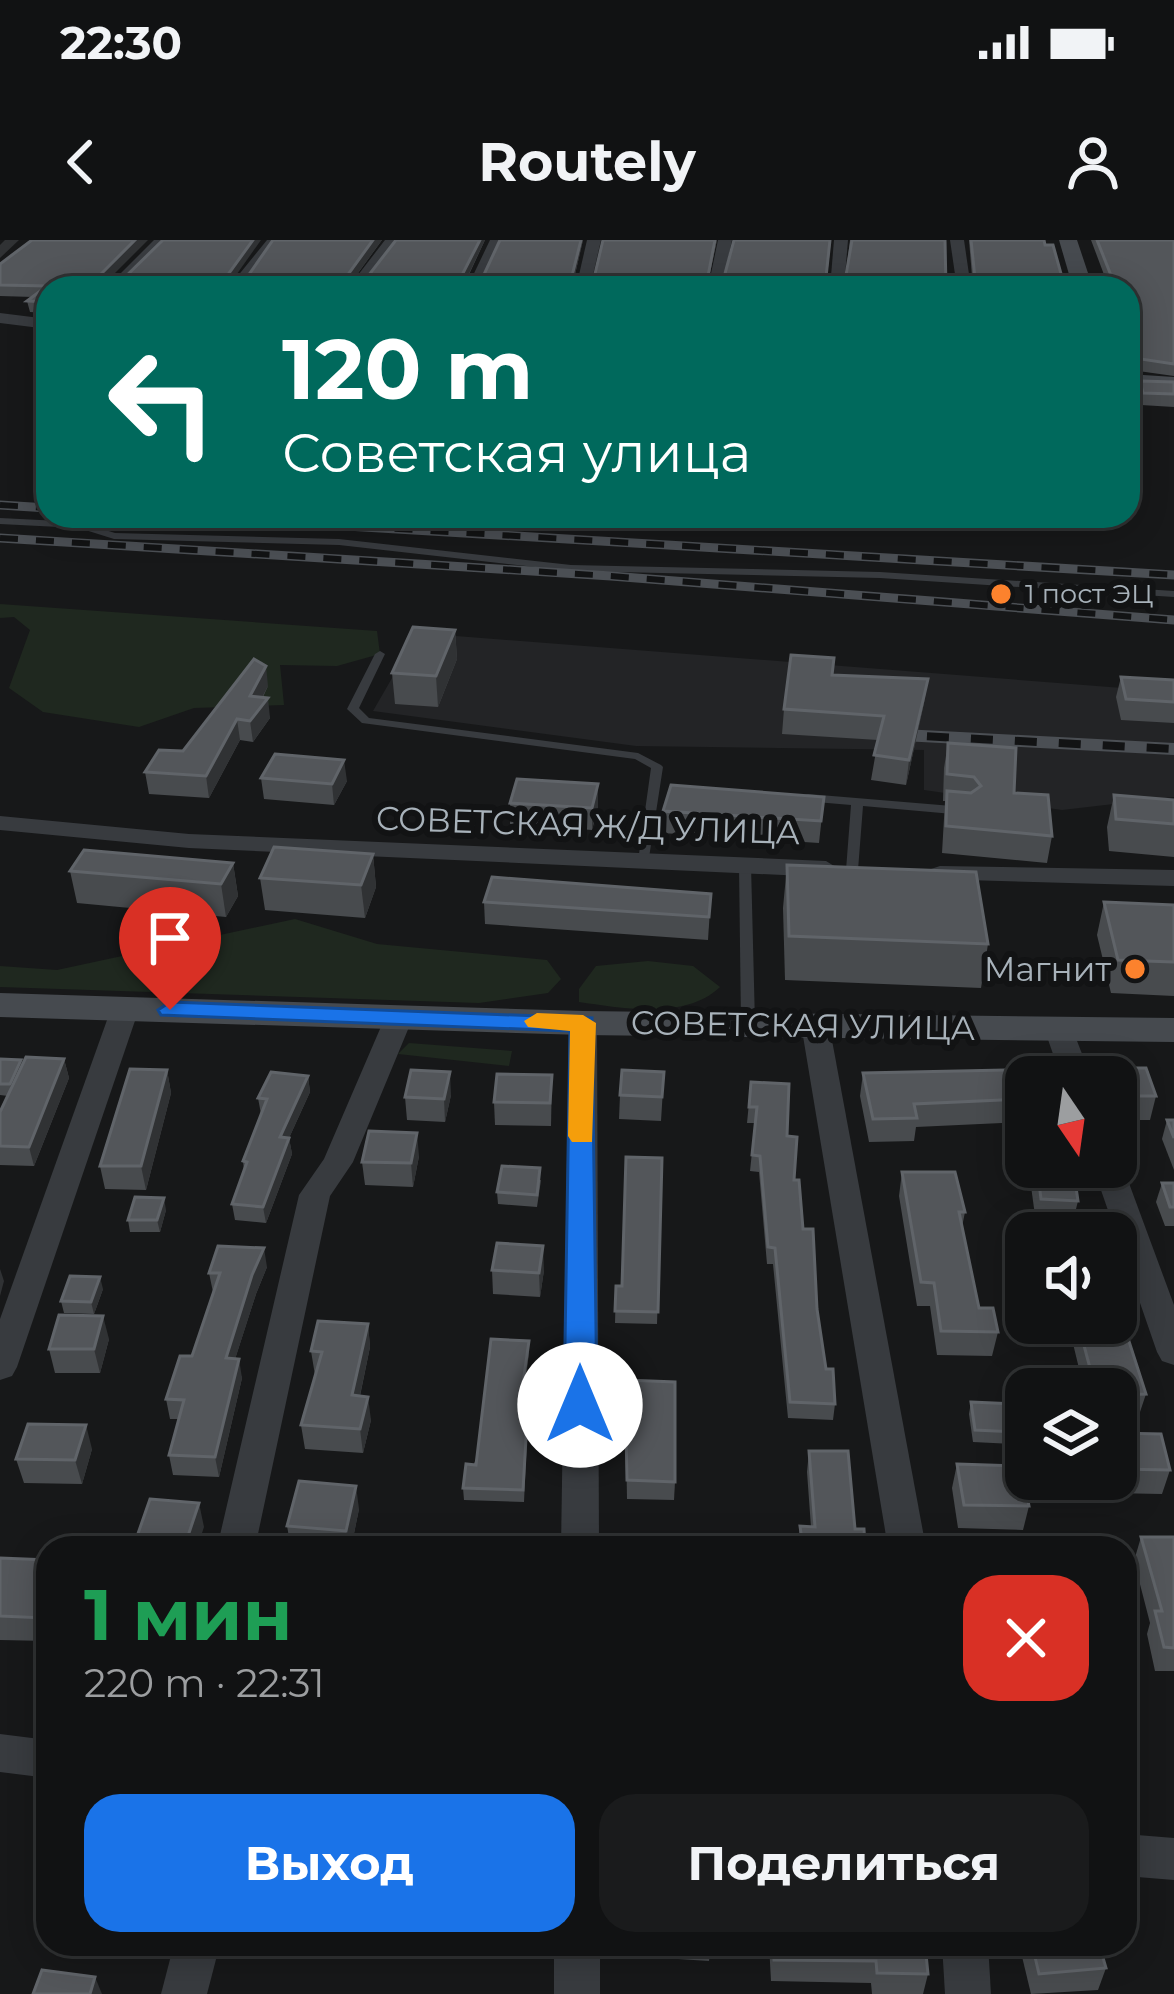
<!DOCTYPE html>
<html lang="ru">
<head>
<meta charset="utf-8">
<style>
	body { margin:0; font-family:Montserrat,sans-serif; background:#1a1b1c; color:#f1f3f6; height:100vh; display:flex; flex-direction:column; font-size:45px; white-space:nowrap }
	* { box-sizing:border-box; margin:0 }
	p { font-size:39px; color:#9c9ea0 }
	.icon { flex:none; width:66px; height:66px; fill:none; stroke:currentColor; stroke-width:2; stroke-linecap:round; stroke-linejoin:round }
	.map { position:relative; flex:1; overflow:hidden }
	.panel { position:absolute; left:36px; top:1296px; width:1101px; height:420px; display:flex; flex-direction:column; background:#111213; border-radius:36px; box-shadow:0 6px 30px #0003,0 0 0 3px #303233 }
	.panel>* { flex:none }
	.guide { position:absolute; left:36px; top:36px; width:1104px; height:252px; border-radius:36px; box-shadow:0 6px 30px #0003,0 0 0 3px #303233; background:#00695c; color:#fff; overflow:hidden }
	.needle { width:78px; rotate:167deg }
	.tools { position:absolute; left:1005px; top:816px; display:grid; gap:24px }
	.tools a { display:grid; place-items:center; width:132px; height:132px; border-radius:24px; background:#111213; box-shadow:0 6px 30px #0003,0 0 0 3px #303233; font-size:60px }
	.pin { position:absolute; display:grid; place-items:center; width:102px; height:102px; color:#fff; margin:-123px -51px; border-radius:50% 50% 50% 0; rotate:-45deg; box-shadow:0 0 12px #0007 }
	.pin .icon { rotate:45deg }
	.me { position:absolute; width:132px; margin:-66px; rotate:0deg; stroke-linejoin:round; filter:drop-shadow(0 0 9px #0008) }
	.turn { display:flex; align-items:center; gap:42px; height:252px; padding:0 48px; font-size:54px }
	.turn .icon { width:156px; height:156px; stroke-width:2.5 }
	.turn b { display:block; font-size:84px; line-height:102px }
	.round { display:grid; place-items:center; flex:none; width:126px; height:126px; border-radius:36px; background:#1a1b1c }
	.head { display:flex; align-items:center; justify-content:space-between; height:204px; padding:0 48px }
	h1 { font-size:72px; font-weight:700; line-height:90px; color:#1e9e55 }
	.cta { display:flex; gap:24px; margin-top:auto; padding:24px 48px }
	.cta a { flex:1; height:138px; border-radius:36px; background:#1a73e8; color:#fff; font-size:48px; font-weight:700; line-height:138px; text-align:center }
	.cta a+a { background:#1a1b1c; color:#f1f3f6 }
	.status { display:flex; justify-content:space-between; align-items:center; height:84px; padding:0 60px; background:#111213; direction:ltr }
	.status svg { height:33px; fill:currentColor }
	header { display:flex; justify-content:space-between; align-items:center; height:156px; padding:0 48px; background:#111213; font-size:54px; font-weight:700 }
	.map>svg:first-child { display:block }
</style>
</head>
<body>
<div class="status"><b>22:30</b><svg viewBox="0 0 49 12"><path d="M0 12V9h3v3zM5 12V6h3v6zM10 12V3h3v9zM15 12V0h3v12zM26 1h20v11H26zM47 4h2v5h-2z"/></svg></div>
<header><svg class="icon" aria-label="back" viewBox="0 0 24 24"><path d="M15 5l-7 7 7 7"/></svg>Routely<svg class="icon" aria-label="person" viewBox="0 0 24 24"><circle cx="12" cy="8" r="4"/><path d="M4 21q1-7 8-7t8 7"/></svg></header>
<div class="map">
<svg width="1174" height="1754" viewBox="0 0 1174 1754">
	<rect width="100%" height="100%" fill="#171819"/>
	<polygon fill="#232426" points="418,393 1174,452 1174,557 1062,570 924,550 924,510 636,506 373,471"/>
	<g fill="#1f281f">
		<polygon points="0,364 377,391 380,414 337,426 280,425 284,465 194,468 139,487 43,472 9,448 30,390 14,377 0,378"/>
		<polygon points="295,679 377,704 547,720 561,739 548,753 479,763 0,747 0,726 57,730"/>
		<path d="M 648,721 L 693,726 L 720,747 C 686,780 621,768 579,762 L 579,749 L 596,726 Z"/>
		<polygon points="409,803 512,811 509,826 398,814"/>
	</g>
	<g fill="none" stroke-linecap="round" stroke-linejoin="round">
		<g fill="#383b3f" fill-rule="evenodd">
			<polygon points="0,278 80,282 115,293 339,299 571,325 880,332 1174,351 1174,357 880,338 571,331 339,305 114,299 79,288 0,284"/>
			<polygon points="380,411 385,414 359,468 369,478 638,513 661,525 663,527 648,624 644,625 638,621 651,528 635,519 362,483 347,469 375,414"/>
			<polygon points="808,554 964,567 970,571 964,575 863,566 858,630 852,634 846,630 851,565 804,561 804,555"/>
			<polygon points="745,621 751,625 755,783 748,787 741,783 739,625"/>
		</g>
		<g fill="#383b3f" fill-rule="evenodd">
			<polygon points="154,0 169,0 121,48 106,48"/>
			<polygon points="267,0 281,0 243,48 228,48"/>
			<polygon points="385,0 399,0 362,48 348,48"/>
			<polygon points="490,0 504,0 481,48 467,48"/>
			<polygon points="587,0 601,0 590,48 576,48"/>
			<polygon points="718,0 732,0 722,48 708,48"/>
			<polygon points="834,0 848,0 844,48 830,48"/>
			<polygon points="950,0 964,0 971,48 957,48"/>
			<polygon points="0,73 48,79 48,89 0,83"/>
			<polygon points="0,576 189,594 826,621 839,629 826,637 189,608 0,590"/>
			<polygon points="940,626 1174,630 1174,646 931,639 931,629"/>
			<polygon points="125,760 139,769 17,1127 12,1136 0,1140 0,1079 111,769"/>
			<polygon points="400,766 414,775 353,922 330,956 255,1308 217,1308 299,955 324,919 386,775"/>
			<polygon points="583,774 597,783 599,1308 561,1308 569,783"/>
			<polygon points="815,775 829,784 926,1308 888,1308 801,784"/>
			<polygon points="1058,779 1072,788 1091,837 1061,837 1044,788"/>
			<polygon points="1116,919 1123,927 1174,1065 1174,1125 1162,1121 1157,1112 1093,927 1116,927"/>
			<polygon points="0,1494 48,1500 48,1538 0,1532"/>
			<polygon points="1125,1594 1174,1598 1174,1640 1125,1636"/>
			<polygon points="174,1704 220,1704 207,1754 161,1754"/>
			<rect x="554" y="1704" width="46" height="50"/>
			<polygon points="942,1704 988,1704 991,1754 945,1754"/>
		</g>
		<g fill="#464a4f" fill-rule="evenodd">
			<polygon points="1059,0 1077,0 1093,48 1073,48"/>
			<polygon points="1128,134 1174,137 1174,151 1128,148"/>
			<polygon points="0,753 583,771 1174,778 1174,802 583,795 0,777"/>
		</g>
		<defs>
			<g id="rail-far1">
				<polyline points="0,265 48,268"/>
				<polyline points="179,276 1174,335"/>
				<polyline points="0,298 611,336 1174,380"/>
			</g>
			<polyline id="rail" points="883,494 1174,509"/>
		</defs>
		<use href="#rail-far1" stroke="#4b4f54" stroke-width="9"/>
		<use href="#rail" stroke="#4b4f54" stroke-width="12"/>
		<use href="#rail-far1" stroke="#121314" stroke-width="6" stroke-dasharray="18" stroke-linecap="butt"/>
		<use href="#rail" stroke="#121314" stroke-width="8" stroke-dasharray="22" stroke-linecap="butt"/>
	</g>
	<g fill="#484b4e">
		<polygon points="273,0 382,0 353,40 365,40 396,0 485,0 466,41 481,41 500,0 583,0 574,39 576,41 594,38 717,0 707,48 48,48 48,73 30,72 27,61 33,57 0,56 0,24 107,40 245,40"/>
		<polygon points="733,0 831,0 827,37 845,41 850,0 945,0 946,48 722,48"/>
		<polygon points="969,0 1044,0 1065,48 973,48"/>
		<polygon points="1091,0 1174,0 1174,136 1131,130 1128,117 1128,48 1109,48"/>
		<polygon points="1140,141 1174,142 1174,167 1141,165 1138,153"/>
		<polygon points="455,390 457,419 438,467 395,464 392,433"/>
		<polygon points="1121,437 1174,440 1174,483 1121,480 1116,457"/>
		<polygon points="928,439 924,463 906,545 871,540 878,500 782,494 784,469"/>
		<polygon points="268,446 263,457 270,478 253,502 240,500 209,558 149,554 145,532 183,511"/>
		<polygon points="948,503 1014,553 1052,596 1047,623 942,613 945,561 943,561 944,528"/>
		<polygon points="261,538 347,541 334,565 264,559"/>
		<polygon points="598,544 598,566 592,590 510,584 510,563"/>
		<polygon points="1114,555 1174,560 1174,617 1109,611 1107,587"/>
		<polygon points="824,557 819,603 662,593 663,571"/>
		<polygon points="373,614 376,647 365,678 265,670 260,638"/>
		<polygon points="233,623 238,656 226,677 77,663 70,631"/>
		<polygon points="787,625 988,704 981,748 785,740 783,668"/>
		<polygon points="711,654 708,700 485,684 484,662"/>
		<polygon points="1104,662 1174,665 1174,756 1111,753 1097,695"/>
		<polygon points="0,819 22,826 64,819 69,838 34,926 0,925 0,872 8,856 0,855"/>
		<polygon points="1104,828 1156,856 1150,880 1116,880 1116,837 1102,837"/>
		<polygon points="167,830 171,853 146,950 105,949 100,926"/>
		<polygon points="664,832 661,881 619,879 620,855"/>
		<polygon points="863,833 1026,837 1026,882 916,887 914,901 869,902 860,856"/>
		<polygon points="552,835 551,886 495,885 494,862"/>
		<polygon points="308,836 310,852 289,898 292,914 266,983 235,980 232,964 244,931 243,921 261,874 258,858"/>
		<polygon points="751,842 787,896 826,1129 835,1164 833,1180 788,1178 773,1024 767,1024 759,932 750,931 755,883 747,883"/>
		<polygon points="451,855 445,882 407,880 405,857"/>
		<polygon points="1167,880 1174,880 1174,930 1162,899"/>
		<polygon points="419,916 413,947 365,945 362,922"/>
		<polygon points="662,918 657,1084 615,1083 616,1046 622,1046"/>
		<polygon points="1035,927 1073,927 1078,961 1072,985 1036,983 1031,946"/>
		<polygon points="902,932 965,972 962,987 979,1068 998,1092 992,1116 937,1115 930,1066 917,1066 899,956"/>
		<polygon points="541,940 537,967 498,964 497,952"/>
		<polygon points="1162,943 1174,943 1174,986 1165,986 1156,962"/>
		<polygon points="166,970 160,992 130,992 128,980"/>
		<polygon points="267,1027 256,1054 235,1119 242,1138 219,1237 173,1235 169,1215 179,1179 170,1179 166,1159 192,1116 213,1052 209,1033"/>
		<polygon points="492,1030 544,1030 540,1057 493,1054"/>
		<polygon points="103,1049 94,1074 64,1073 61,1061"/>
		<polygon points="1068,1083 1116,1083 1146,1154 1139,1175 1116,1175 1116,1149 1084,1149"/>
		<polygon points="368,1084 370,1107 360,1156 371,1180 363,1213 305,1209 301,1185 315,1135 311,1111"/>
		<polygon points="109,1099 100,1133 55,1133 49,1109"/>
		<polygon points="529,1101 529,1113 522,1164 528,1164 528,1176 524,1262 464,1260 463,1248"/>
		<polygon points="625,1140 675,1242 674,1260 627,1259"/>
		<polygon points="971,1162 1016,1192 1013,1204 973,1202 969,1174"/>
		<polygon points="1116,1193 1170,1230 1162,1254 1110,1253 1107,1239 1116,1239"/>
		<polygon points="92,1209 82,1244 24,1243 16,1219"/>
		<polygon points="809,1211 855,1289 865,1308 798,1308 800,1286 811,1287 807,1232"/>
		<polygon points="957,1224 1029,1266 1023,1290 958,1288 952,1248"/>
		<polygon points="359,1269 351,1308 291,1308 287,1286"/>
		<polygon points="1141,1297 1174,1297 1174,1431 1155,1431 1147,1394 1150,1383 1134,1321"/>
		<polygon points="0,1318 48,1320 48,1401 0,1400"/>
		<polygon points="357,1704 502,1704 500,1719"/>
		<polygon points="647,1704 711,1704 709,1721 647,1717"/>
		<polygon points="769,1704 925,1704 928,1734 923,1754 872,1754 871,1743 771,1741"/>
		<polygon points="1019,1704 1099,1704 1106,1728 1098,1750 1031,1754"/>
	</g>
	<g fill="#303234">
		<polygon points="5,0 19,0 0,18 0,5"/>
		<polygon points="135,0 148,0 103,45 102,48 101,34"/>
		<polygon points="253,0 261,0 227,48 224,40"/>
		<polygon points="373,0 382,0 347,48 344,40"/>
		<polygon points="480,0 485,0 463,46 462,35"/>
		<polygon points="581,0 583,0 572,47 572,36"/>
		<polygon points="715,0 717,0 706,48 707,41"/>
		<polygon points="455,390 457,419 438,467 436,436"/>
		<polygon points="266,426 268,446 252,476 250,456"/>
		<polygon points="928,439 924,463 906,545 909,520"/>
		<polygon points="268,458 270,478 253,502 250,481"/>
		<polygon points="237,479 240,500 209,558 206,536"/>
		<polygon points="344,520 347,541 334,565 332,544"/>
		<polygon points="598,544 598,566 592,590 592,568"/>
		<polygon points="373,614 376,647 365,678 361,645"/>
		<polygon points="233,623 238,656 226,677 221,644"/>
		<polygon points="64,819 69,838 34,926 29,907"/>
		<polygon points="21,820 24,832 13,856 10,844"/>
		<polygon points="167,830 171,853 146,950 141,926"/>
		<polygon points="450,832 451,855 445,882 444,859"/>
		<polygon points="308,836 310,852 289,898 292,914 266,983 263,967 280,897"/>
		<polygon points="417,893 419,916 413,947 411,923"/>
		<polygon points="164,958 166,970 160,992 157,980"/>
		<polygon points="543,1006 544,1030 540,1057 539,1033"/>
		<polygon points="264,1008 267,1027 256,1054 229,1138 226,1118 252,1035"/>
		<polygon points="0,1029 4,1041 0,1056"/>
		<polygon points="100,1037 103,1049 94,1074 91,1062"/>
		<polygon points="103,1076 109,1099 100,1133 94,1109"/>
		<polygon points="368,1084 370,1107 355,1179 352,1155"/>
		<polygon points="529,1101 529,1113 521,1176 520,1164"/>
		<polygon points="239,1119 242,1138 219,1237 215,1217"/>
		<polygon points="368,1157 371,1180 363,1213 360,1189"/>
		<polygon points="86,1185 92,1209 82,1244 75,1220"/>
		<polygon points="356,1246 359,1269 351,1308 348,1308 346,1291"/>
		<polygon points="199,1263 204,1287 197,1308 184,1308"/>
		<polygon points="95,1737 102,1754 90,1754"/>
	</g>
	<g fill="#53565a" stroke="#606469" stroke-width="3">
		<polygon points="32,0 135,0 101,34 101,40 122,40 163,0 253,0 224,40 245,40 273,0 373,0 344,40 365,40 396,0 480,0 462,35 464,40 481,41 500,0 581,0 572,36 576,41 594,38 603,0 715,0 707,41 698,40 696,48 48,48 48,62 27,61 47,46 0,45 0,24"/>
		<polygon points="734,0 830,0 826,37 845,41 852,0 945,0 946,48 741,48 742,42 723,41"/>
		<polygon points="971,0 1044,0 1045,5 1053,5 1065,48 976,48"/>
		<polygon points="1097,0 1174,0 1174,124 1134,118 1128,97 1128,48 1116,48"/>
		<polygon points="1140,141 1174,142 1174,154 1143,153"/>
		<polygon points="413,387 455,390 436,436 392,433"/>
		<polygon points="791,415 834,418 832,435 928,439 909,520 874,515 884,476 784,469"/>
		<polygon points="254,419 266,426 250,456 268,458 250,481 237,479 206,536 145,532 159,510 183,511"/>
		<polygon points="1121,437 1174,440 1174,462 1126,459"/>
		<polygon points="948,503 1016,508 1014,553 1048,555 1052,596 946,586 947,551 971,553 981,546 974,537 947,534"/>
		<polygon points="275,514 344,520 332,544 261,538"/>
		<polygon points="517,539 598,544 592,568 510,563"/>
		<polygon points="671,545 824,557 821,581 663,571"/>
		<polygon points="1114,555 1174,560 1174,584 1116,579"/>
		<polygon points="274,607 373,614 361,645 260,638"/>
		<polygon points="84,610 233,623 221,644 70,631"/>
		<polygon points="787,625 976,632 988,704 789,696"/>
		<polygon points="492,637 711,654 709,677 484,662"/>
		<polygon points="1104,662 1174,665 1174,722 1118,720"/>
		<polygon points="26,817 64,819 29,907 0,906 0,872"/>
		<polygon points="0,819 21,820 10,844 0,844"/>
		<polygon points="1104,828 1146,828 1156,856 1116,856 1116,837 1107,837"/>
		<polygon points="130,829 167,830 141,926 100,926"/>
		<polygon points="1056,829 1059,837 1026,837 1026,859 914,864 917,878 873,879 863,833"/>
		<polygon points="411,830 450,832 444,859 405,857"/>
		<polygon points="622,830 664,832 662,857 620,855"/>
		<polygon points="271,832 308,836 280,897 289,898 263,967 232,964 247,922 243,921 267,859 258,858"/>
		<polygon points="497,834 552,835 550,863 494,862"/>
		<polygon points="751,842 789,844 787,896 797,897 794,940 799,940 803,989 813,989 817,1069 826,1129 833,1129 835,1164 790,1162 775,1008 768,1007 760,916 752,915 757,867 749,867"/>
		<polygon points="1167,880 1174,880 1174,898"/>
		<polygon points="369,891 417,893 411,923 362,922"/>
		<polygon points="626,917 662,918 658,1072 615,1071 616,1046 622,1046"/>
		<polygon points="502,926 540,928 537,955 497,952"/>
		<polygon points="1037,927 1073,927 1078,961 1041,959"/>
		<polygon points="902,932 955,932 965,972 959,972 979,1068 993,1068 998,1092 941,1091 934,1043 921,1042"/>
		<polygon points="1162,943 1174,943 1174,967 1170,967"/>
		<polygon points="135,957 164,958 157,980 128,980"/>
		<polygon points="497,1003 543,1006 539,1033 492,1030"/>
		<polygon points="218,1006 264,1008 252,1035 226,1118 239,1119 215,1217 169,1215 184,1160 166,1159 180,1116 192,1116 220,1033 209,1033"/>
		<polygon points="70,1036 100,1037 91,1062 61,1061"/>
		<polygon points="1116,1061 1146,1154 1116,1155 1116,1149 1097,1149 1090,1128 1078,1083 1116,1083"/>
		<polygon points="59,1075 103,1076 94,1109 49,1109"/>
		<polygon points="318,1081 368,1084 352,1155 368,1157 360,1189 301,1185 322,1112 311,1111"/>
		<polygon points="491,1099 529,1101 520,1164 528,1164 523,1250 463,1248 466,1224 476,1225"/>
		<polygon points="625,1140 675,1142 675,1242 627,1240"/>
		<polygon points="971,1162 1015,1164 1016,1192 975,1190"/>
		<polygon points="28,1184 86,1185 75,1220 16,1219"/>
		<polygon points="1116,1193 1161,1194 1170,1230 1117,1229"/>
		<polygon points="809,1211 848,1211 855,1289 864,1289 865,1308 803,1308 800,1286 815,1287"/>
		<polygon points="957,1224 1021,1226 1029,1266 964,1265"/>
		<polygon points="299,1241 356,1246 346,1291 287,1286"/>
		<polygon points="150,1259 199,1263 184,1308 133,1308"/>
		<polygon points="1141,1297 1174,1297 1174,1408 1164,1407 1155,1371 1162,1371"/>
		<polygon points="0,1318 48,1320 48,1366 45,1378 0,1376"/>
		<polygon points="773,1704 925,1704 928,1734 877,1733 876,1721 774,1720"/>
		<polygon points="1032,1704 1099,1704 1106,1728 1039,1734"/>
		<polygon points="42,1730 95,1737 90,1754 33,1754"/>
	</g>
	<polygon fill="#1a73e8" stroke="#114b97" stroke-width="3" points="170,762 592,778 597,1165 592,1174 569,1174 564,1165 570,791 161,775 158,770"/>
	<polygon fill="#f59e0b" points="537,773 583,775 596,783 592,902 572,902 568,896 570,791 528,787 524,781"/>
	<g fill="#fc822d" stroke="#121314" stroke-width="4.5">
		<circle cx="1001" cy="354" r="12"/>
		<circle cx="1135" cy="729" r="12"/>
	</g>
	<g text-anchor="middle" stroke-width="12" stroke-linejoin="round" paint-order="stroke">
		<g font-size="27" fill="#a8b2ba" stroke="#121314" text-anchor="start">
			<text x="1025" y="363">1 пост ЭЦ</text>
		</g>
		<g font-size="33" fill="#a8b2ba" stroke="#121314">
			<text transform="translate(588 585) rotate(2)" y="12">СОВЕТСКАЯ Ж/Д УЛИЦА</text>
			<text transform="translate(803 785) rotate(1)" y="12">СОВЕТСКАЯ УЛИЦА</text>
		</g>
		<g font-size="33" fill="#a8b2ba" stroke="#121314" text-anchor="end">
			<text x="1111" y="741">Магнит</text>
		</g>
	</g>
</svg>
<div class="tools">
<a><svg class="needle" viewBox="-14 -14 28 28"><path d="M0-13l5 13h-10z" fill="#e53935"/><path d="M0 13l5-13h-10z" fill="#9c9ea0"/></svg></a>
<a><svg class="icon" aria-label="sound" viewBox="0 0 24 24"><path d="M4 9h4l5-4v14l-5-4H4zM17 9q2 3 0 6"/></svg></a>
<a><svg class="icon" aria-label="layers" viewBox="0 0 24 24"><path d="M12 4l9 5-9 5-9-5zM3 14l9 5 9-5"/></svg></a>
</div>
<div class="pin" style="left:170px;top:770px;background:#d93025"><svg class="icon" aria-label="arrive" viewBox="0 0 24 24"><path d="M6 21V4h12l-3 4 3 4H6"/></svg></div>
<svg class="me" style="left:580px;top:1165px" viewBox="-20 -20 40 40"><circle r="19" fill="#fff"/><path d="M0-13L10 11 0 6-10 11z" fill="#1a73e8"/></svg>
<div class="guide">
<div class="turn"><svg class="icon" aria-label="left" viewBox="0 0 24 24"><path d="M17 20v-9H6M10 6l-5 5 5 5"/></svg><div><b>120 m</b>Советская улица</div></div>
</div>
<section class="panel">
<div class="head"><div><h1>1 мин</h1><p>220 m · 22:31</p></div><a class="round" style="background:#d93025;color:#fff"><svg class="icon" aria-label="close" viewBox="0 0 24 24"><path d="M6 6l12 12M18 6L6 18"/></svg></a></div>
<div class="cta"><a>Выход</a><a>Поделиться</a></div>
</section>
</div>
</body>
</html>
